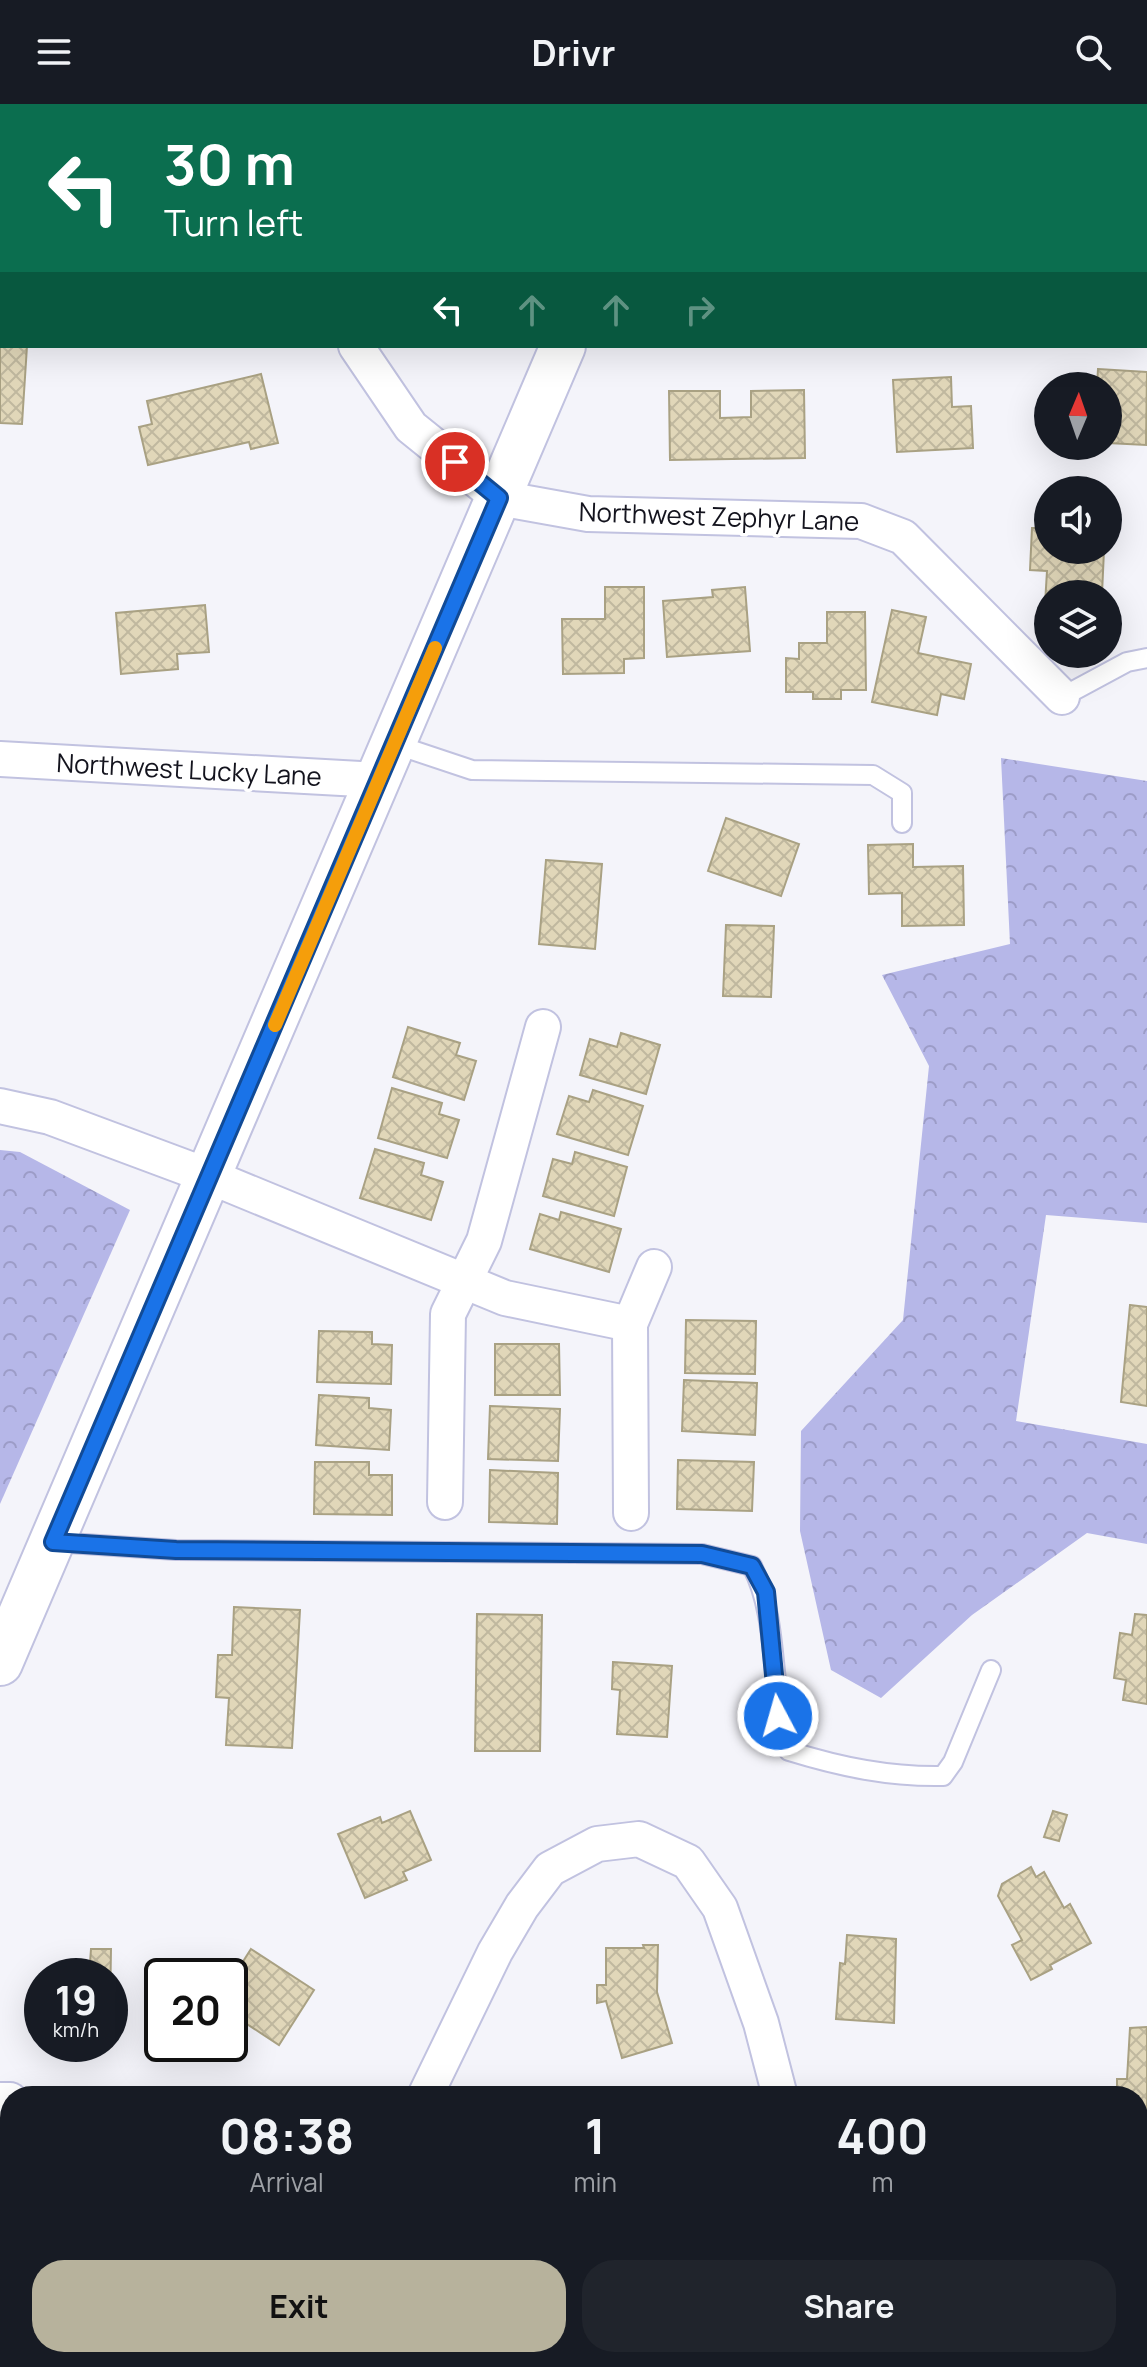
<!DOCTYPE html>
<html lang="en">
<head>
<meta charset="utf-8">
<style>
	body { margin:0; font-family:Manrope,sans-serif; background:#20242c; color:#f1f3f6; height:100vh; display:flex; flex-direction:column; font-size:30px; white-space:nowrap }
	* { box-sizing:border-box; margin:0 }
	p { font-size:26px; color:#9ea1a6 }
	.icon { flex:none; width:44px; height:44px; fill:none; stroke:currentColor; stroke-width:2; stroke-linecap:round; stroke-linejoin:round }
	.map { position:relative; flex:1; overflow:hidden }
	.details { position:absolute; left:0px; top:1982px; width:1148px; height:282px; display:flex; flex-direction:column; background:#171b24; border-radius:32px 32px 0 0; box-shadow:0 8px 32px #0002 }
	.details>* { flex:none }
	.top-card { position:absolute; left:0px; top:0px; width:1148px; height:244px; box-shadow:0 8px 32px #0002; background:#0b6e4f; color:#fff; overflow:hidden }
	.needle { width:52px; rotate:2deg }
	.controls { position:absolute; left:1034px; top:268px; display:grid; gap:16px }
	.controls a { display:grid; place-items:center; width:88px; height:88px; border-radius:50%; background:#171b24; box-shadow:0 8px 32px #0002; font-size:40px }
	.speed { position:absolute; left:24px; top:1854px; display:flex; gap:16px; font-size:40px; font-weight:700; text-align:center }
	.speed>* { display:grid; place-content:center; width:104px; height:104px; border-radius:50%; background:#171b24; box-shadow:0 8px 32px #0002; line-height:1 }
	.speed small { font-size:20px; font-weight:400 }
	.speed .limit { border:4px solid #111; border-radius:12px; background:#fff; color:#111 }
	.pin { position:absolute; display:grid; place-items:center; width:68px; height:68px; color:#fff; margin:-34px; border:4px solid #fff; border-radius:50%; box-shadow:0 2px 8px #0007 }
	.me { position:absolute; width:88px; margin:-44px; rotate:354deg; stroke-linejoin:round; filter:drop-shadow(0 0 6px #0008) }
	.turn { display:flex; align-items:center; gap:28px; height:168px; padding:0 32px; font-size:36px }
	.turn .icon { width:104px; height:104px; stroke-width:2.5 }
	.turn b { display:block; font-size:56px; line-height:68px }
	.lanes { display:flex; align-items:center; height:76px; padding:0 32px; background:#0003; justify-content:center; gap:40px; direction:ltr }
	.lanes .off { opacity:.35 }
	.eta { display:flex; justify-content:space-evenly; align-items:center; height:136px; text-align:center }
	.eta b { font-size:48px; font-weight:700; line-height:56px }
	.button { display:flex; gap:16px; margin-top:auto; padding:16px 32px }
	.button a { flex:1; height:92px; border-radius:32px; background:#b7b29c; color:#111; font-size:32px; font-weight:700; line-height:92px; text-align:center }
	.button a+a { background:#20242c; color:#f1f3f6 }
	header { display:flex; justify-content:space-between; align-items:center; height:104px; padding:0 32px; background:#171b24; font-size:36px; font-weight:700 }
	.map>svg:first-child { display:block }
</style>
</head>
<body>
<header><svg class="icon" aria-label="menu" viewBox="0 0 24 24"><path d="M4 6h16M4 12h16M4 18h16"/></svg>Drivr<svg class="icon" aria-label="search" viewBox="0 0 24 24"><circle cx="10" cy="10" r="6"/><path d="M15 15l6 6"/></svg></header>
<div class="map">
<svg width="1147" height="2263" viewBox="0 0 1147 2263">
	<defs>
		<pattern id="forest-crowns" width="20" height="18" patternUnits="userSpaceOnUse" patternTransform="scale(2)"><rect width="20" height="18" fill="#b6b7e8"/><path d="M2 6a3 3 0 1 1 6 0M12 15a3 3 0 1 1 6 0" fill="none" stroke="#9c9cc7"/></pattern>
		<pattern id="building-cross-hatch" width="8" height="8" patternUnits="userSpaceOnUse" patternTransform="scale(2)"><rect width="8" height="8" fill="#e1d7b9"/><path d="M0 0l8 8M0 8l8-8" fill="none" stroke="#c0b89f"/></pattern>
	</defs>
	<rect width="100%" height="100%" fill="#f4f4fa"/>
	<g fill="url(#forest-crowns)">
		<polygon points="1001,654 1147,677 1147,1119 1046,1111 1016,1317 1147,1340 1147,1440 1087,1429 972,1511 881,1594 831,1566 800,1427 801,1327 903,1216 929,962 882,871 1010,840"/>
		<polygon points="0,1046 20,1048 130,1106 0,1400"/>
	</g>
	<g fill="url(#building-cross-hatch)" stroke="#a9a183" stroke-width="2">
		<polygon points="414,0 462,0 414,2"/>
		<rect x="962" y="0" width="41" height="2"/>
		<polygon points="0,191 2,242 27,242 22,320 0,319"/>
		<polygon points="1098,265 1147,268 1146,341 1108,339 1108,282 1097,282"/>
		<polygon points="261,270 278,339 251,345 249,338 148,361 139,323 152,320 147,297"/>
		<polygon points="951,273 952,303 971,302 973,344 897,348 893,276"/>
		<polygon points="804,286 805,354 670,356 669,287 720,287 720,314 751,313 751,287"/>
		<polygon points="1032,424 1048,424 1048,446 1104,446 1102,490 1048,490 1045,500 1047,467 1030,466"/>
		<polygon points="605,483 644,483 644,554 624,555 624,569 563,570 562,515 605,515"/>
		<polygon points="745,483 750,547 667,553 663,497 713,493 712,486"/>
		<polygon points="205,501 209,548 177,550 178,565 121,570 116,509"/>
		<polygon points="892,506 926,513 918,549 971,560 964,595 941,590 937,611 872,598"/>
		<polygon points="827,508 865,508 866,586 841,586 841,595 813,595 813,588 786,588 786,554 799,555 799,539 827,539"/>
		<polygon points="726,714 799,740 781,792 708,767"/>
		<polygon points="913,740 913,763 963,762 964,821 902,822 902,789 869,790 868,741"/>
		<polygon points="546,756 602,760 595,845 539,840"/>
		<polygon points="726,821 774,822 771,893 723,892"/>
		<polygon points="408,923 460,939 456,951 476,957 464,996 393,973"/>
		<polygon points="621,929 660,941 646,990 580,971 590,935 617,943"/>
		<polygon points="392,984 442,999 439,1010 459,1016 447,1054 378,1034"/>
		<polygon points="593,986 643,1002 628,1051 557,1030 569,992 589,998"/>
		<polygon points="375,1045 424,1059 421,1071 443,1078 431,1116 360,1094"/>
		<polygon points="575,1048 627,1063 614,1112 543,1092 553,1055 572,1060"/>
		<polygon points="561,1108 621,1125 609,1168 530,1145 540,1110 559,1116"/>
		<polygon points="1130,1201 1147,1203 1147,1302 1121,1298"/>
		<polygon points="686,1216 756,1217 755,1270 685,1269"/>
		<polygon points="319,1227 372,1228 372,1240 392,1241 391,1280 317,1278"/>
		<polygon points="495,1240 559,1240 560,1291 495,1291"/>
		<polygon points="684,1276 757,1279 755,1331 682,1327"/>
		<polygon points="319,1291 369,1294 369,1304 391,1306 389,1346 316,1341"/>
		<polygon points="490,1302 560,1305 558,1357 488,1355"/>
		<polygon points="678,1356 754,1358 752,1407 677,1405"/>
		<polygon points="315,1358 369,1358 369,1371 392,1371 392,1411 314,1410"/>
		<polygon points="490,1366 558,1369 557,1420 489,1418"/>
		<polygon points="234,1503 300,1506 292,1644 226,1641 229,1594 216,1593 218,1551 232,1551"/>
		<polygon points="477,1510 542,1511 540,1647 475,1647"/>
		<polygon points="1135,1510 1147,1511 1147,1600 1123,1596 1126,1576 1114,1574 1120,1529 1132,1531"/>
		<polygon points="613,1558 672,1562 667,1633 617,1630 620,1586 612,1585"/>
		<polygon points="410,1707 431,1756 403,1768 407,1776 365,1794 338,1730 380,1713 382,1719"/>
		<polygon points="1053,1707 1067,1711 1059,1737 1044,1733"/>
		<polygon points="1031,1763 1036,1773 1044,1768 1064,1804 1070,1800 1091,1839 1050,1861 1052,1865 1031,1876 1012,1841 1022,1836 998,1792 1002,1780"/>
		<polygon points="847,1831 896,1835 894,1919 836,1915 840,1859 845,1860"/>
		<polygon points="643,1841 658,1841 657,1888 672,1939 622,1954 606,1897 597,1899 597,1881 606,1881 606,1844 644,1844"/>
		<polygon points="91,1845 111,1845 110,1903 110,1872 79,1872 79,1858 90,1859"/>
		<polygon points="251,1845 314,1886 279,1941 230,1909 230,1878"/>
		<polygon points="1147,1923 1147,2011 1139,2011 1138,2015 1138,1992 1117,1992 1117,1975 1127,1975 1130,1924"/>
		<rect x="1138" y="2074" width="9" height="86"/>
		<polygon points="420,2254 497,2254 496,2263 420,2263"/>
	</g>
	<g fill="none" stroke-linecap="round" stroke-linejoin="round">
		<defs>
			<g id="lane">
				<polyline points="1062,593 1127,558 1147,554"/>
				<polyline points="394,640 472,666 873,671 902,689 902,719"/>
				<path d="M 53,1438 L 176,1446 L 702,1450 L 752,1462 C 780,1517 769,1586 789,1647 C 841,1663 889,1673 943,1672 L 953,1658 L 991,1566"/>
			</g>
			<g id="street">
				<polyline points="289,2 290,0"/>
				<polyline points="0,102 2,102"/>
				<polyline points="1146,212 1147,212"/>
				<polyline points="356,242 411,323 499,394 588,410 861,417 903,433 1062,593"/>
				<polyline points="0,655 378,676"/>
				<polyline points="0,1002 50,1013 211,1073 505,1194 630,1220"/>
				<polyline points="445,1398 448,1210 484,1137 543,923"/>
				<polyline points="631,1409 630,1220 654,1163"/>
				<polyline points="425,1992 495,1848 522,1802 550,1765 597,1740 639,1735 688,1758 720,1804 761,1919 780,1992"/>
				<polyline points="0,1996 10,1996"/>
			</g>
			<g id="secondary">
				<polyline points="666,2 667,0"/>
				<polyline points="0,1559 563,242"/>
			</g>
		</defs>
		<use href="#lane" stroke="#c1c2e0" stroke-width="22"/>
		<use href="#street" stroke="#c1c2e0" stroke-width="38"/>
		<use href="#secondary" stroke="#c1c2e0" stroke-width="48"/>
		<use href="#lane" stroke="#fff" stroke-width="18"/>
		<use href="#street" stroke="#fff" stroke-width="34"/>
		<use href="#secondary" stroke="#fff" stroke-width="44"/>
	</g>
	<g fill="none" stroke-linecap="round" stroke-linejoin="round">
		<defs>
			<polyline id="route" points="455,358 499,394 53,1438 176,1446 702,1450 752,1462 766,1488 778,1612"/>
		</defs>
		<use href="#route" stroke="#114b97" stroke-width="20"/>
		<use href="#route" stroke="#1a73e8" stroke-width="14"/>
		<polyline stroke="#f59e0b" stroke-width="14" points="275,921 435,544"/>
	</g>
	<g text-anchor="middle" stroke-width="7" stroke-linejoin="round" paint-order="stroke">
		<g font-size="26" fill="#13131d" stroke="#fff">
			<text transform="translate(719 413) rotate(2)" y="9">Northwest Zephyr Lane</text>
			<text transform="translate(189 666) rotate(3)" y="9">Northwest Lucky Lane</text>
		</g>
	</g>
</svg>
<div class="controls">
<a><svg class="needle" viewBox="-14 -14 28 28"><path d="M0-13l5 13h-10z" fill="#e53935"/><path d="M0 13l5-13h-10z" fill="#9ea1a6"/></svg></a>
<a><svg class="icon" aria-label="sound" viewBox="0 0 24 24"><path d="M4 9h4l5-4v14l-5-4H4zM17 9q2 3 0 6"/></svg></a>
<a><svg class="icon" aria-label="layers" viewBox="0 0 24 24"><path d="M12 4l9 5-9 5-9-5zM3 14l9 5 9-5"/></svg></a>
</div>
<div class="speed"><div>19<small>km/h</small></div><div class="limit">20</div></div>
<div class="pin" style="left:455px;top:358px;background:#d93025"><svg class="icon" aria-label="arrive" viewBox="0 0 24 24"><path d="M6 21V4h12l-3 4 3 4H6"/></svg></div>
<svg class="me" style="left:778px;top:1612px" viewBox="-20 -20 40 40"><circle r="17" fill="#1a73e8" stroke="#fff" stroke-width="3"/><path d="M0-11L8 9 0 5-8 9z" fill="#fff"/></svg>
<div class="top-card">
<div class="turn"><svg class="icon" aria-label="left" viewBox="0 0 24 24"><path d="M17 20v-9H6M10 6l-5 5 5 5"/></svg><div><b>30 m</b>Turn left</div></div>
<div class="lanes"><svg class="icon" aria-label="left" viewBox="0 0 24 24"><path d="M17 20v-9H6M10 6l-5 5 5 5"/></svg><svg class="icon off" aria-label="ahead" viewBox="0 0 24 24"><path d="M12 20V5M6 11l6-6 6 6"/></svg><svg class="icon off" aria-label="ahead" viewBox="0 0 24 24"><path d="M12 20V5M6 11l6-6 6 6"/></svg><svg class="icon off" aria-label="right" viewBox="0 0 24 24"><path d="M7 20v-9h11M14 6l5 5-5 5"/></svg></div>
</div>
<section class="details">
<div class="eta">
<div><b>08:38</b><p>Arrival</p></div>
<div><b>1</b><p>min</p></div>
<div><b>400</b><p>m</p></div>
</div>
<div class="button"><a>Exit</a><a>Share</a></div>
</section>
</div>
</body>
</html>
